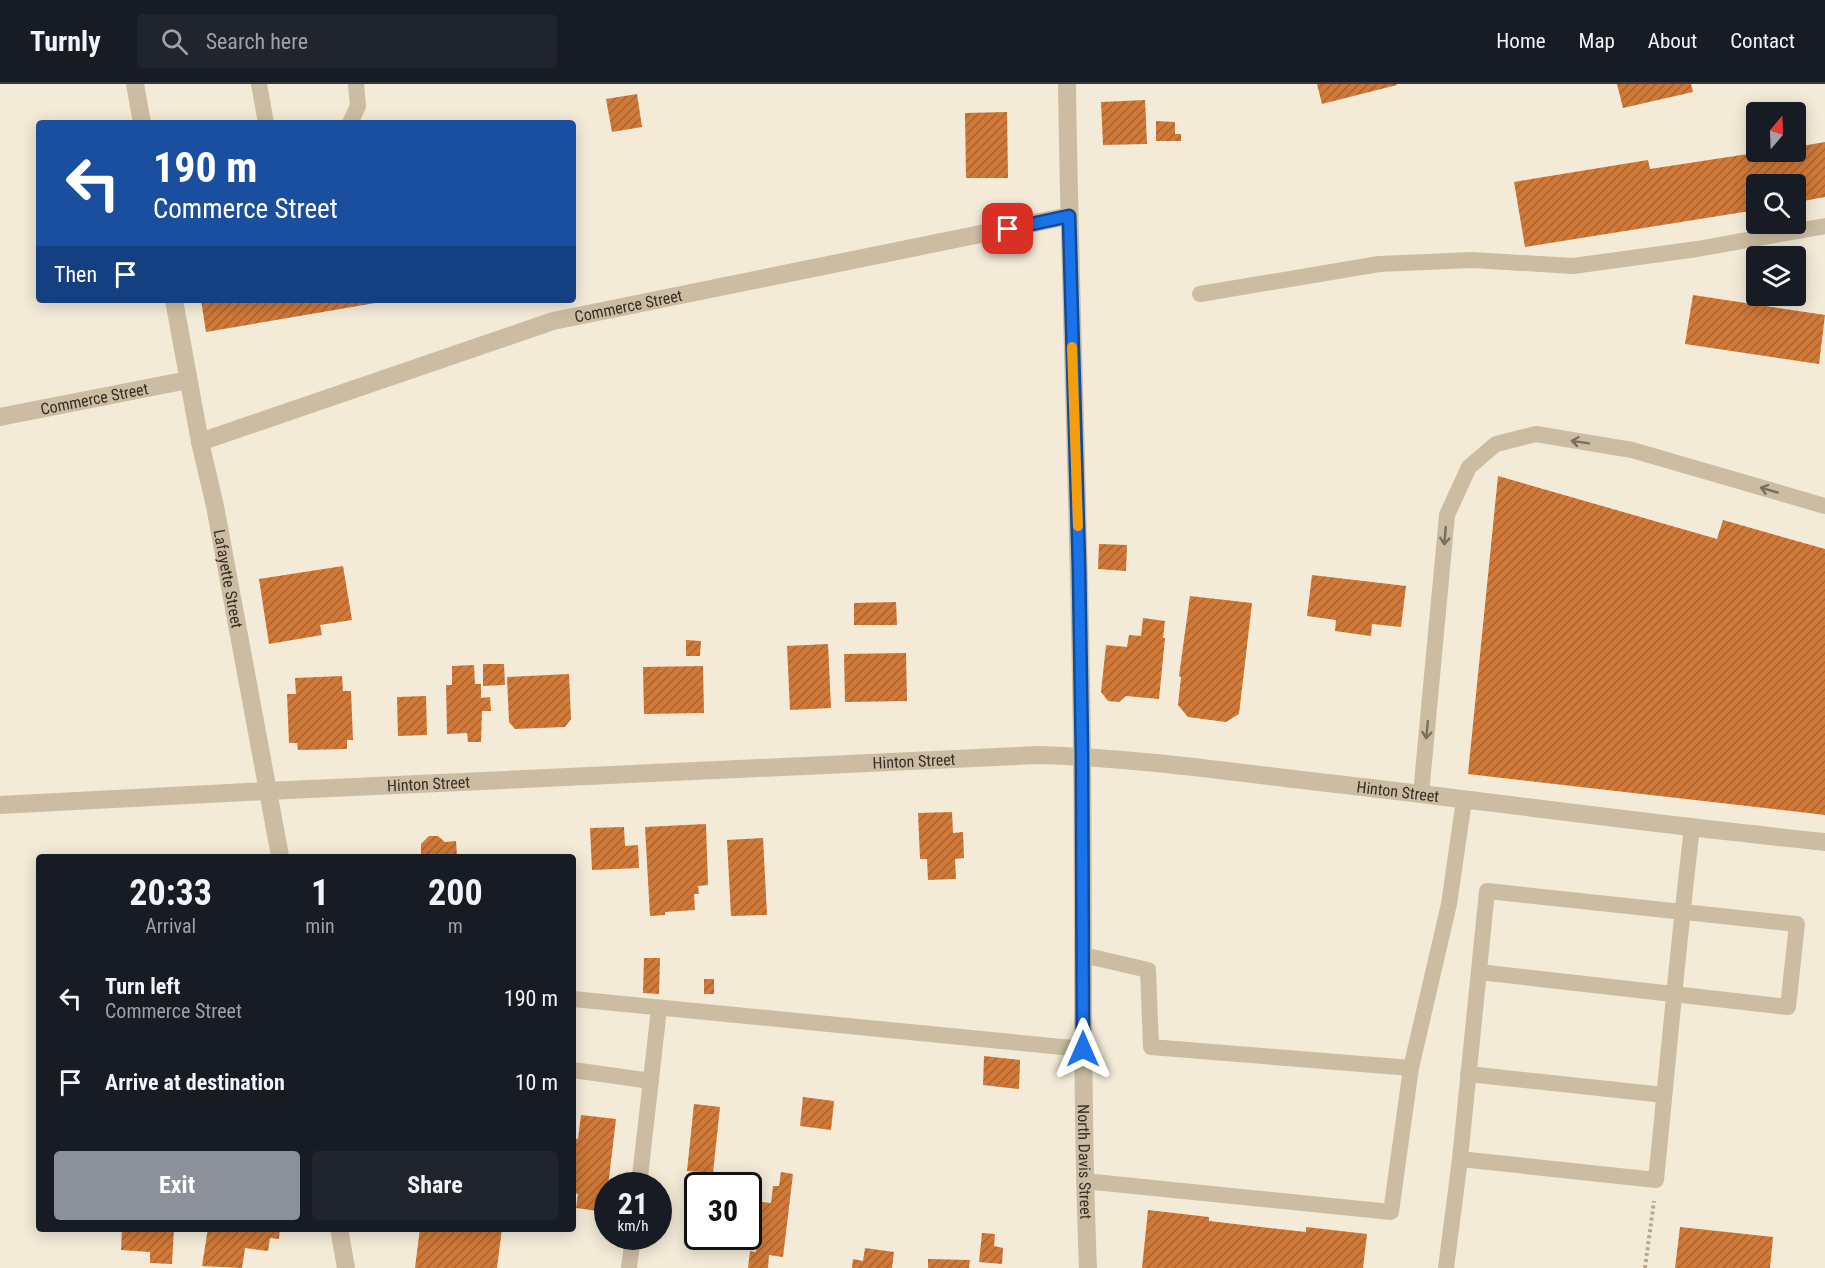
<!DOCTYPE html>
<html lang="en">
<head>
<meta charset="utf-8">
<style>
	body { margin:0; font-family:"Roboto Condensed",sans-serif; background:#20242c; color:#f1f3f6; height:100vh; display:flex; flex-direction:column; font-size:22px; white-space:nowrap }
	* { box-sizing:border-box; margin:0 }
	p { font-size:20px; color:#9ea1a6 }
	.icon { flex:none; width:33px; height:33px; fill:none; stroke:currentColor; stroke-width:2; stroke-linecap:round; stroke-linejoin:round }
	.map { position:relative; flex:1; overflow:hidden }
	.side { position:absolute; left:36px; top:770px; width:540px; height:378px; display:flex; flex-direction:column; background:#171b24; border-radius:6px; box-shadow:0 3px 15px #0003 }
	.side>* { flex:none }
	.banner { position:absolute; left:36px; top:36px; width:540px; height:183px; border-radius:6px; box-shadow:0 3px 15px #0003; background:#1a4fa0; color:#fff; overflow:hidden }
	.needle { width:39px; rotate:19deg }
	.tools { position:absolute; left:1746px; top:18px; display:grid; gap:12px }
	.tools a { display:grid; place-items:center; width:60px; height:60px; border-radius:6px; background:#171b24; box-shadow:0 3px 15px #0003; font-size:30px }
	.speed { position:absolute; left:594px; top:1088px; display:flex; gap:12px; font-size:30px; font-weight:700; text-align:center }
	.speed>* { display:grid; place-content:center; width:78px; height:78px; border-radius:50%; background:#171b24; box-shadow:0 3px 15px #0003; line-height:1 }
	.speed small { font-size:15px; font-weight:400 }
	.speed .limit { border:3px solid #111; border-radius:9px; background:#fff; color:#111 }
	.pin { position:absolute; display:grid; place-items:center; width:51px; height:51px; color:#fff; margin:-26px; border-radius:12px; box-shadow:0 3px 9px #0006 }
	.me { position:absolute; width:66px; margin:-33px; rotate:0deg; stroke-linejoin:round; filter:drop-shadow(0 0 4px #0008) }
	.turn { display:flex; align-items:center; gap:21px; height:126px; padding:0 18px; font-size:27px }
	.turn .icon { width:78px; height:78px; stroke-width:2.5 }
	.turn b { display:block; font-size:42px; line-height:51px }
	.then { display:flex; align-items:center; height:57px; padding:0 18px; background:#0003; gap:12px; font-size:22px }
	.eta { display:flex; justify-content:space-evenly; align-items:center; height:102px; text-align:center }
	.eta b { font-size:36px; font-weight:700; line-height:42px }
	.button { display:flex; gap:12px; margin-top:auto; padding:12px 18px }
	.button a { flex:1; height:69px; border-radius:6px; background:#8c9099; color:#fff; font-size:24px; font-weight:700; line-height:69px; text-align:center }
	.button a+a { background:#20242c; color:#f1f3f6 }
	ul { padding:0; list-style:none }
	li { display:flex; align-items:center; gap:18px; height:84px; padding:0 18px }
	li div { flex:1 }
	li b { display:block; font-size:22px }
	li em { font-style:normal }
	header { display:flex; align-items:center; gap:36px; box-sizing:border-box; height:84px; padding:0 30px; background:#171b24; border-bottom:2px solid #363941 }
	header strong { font-size:28px }
	nav { display:flex; gap:33px; margin-inline-start:auto; font-size:21px }
	.search { width:420px; height:54px; background:#20242c; display:flex; align-items:center; gap:15px; box-sizing:border-box; padding:0 21px; border-radius:6px; color:#9ea1a6; font-size:22px }
	.map>svg:first-child { display:block }
</style>
</head>
<body>
<header>
<strong>Turnly</strong>
<div class="search"><svg class="icon" aria-label="search" viewBox="0 0 24 24"><circle cx="10" cy="10" r="6"/><path d="M15 15l6 6"/></svg>Search here</div>
<nav><a>Home</a><a>Map</a><a>About</a><a>Contact</a></nav>
</header>
<div class="map">
<svg width="1825" height="1184" viewBox="0 0 1825 1184">
	<defs>
		<pattern id="building-hatch" width="6" height="6" patternUnits="userSpaceOnUse" patternTransform="scale(1.5)"><rect width="6" height="6" fill="#d07938"/><path d="M-1 1l2-2M0 6l6-6M5 7l2-2" fill="none" stroke="#aa642f"/></pattern>
	</defs>
	<rect width="100%" height="100%" fill="#f3ebd7"/>
	<g fill="url(#building-hatch)">
		<polygon points="1317,0 1397,0 1397,1 1322,20"/>
		<polygon points="1617,0 1691,0 1693,8 1623,24"/>
		<polygon points="637,10 642,43 612,48 606,15"/>
		<polygon points="1145,16 1147,60 1103,61 1101,18"/>
		<polygon points="1007,28 1008,94 966,94 965,29"/>
		<polygon points="1156,37 1175,38 1175,50 1181,50 1181,57 1156,57"/>
		<polygon points="1825,58 1825,113 1803,117 1807,144 1764,151 1762,140 1796,140 1796,100 1756,100 1756,126 1525,163 1514,98 1648,76 1650,85 1761,68 1796,68 1796,63"/>
		<polygon points="1693,211 1825,231 1819,280 1685,260"/>
		<polygon points="201,216 387,216 387,217 206,248"/>
		<polygon points="1498,392 1717,455 1723,436 1825,465 1825,731 1468,690"/>
		<polygon points="1099,460 1127,461 1126,487 1098,485"/>
		<polygon points="343,482 352,536 320,541 322,551 269,560 259,495"/>
		<polygon points="1312,491 1406,502 1401,543 1372,540 1371,552 1335,547 1336,536 1307,532"/>
		<polygon points="1190,512 1252,519 1239,630 1226,638 1188,633 1178,621 1181,593 1179,592"/>
		<polygon points="896,518 897,541 854,541 854,519"/>
		<polygon points="1143,534 1165,537 1163,554 1165,554 1159,615 1126,612 1119,618 1108,617 1101,608 1106,561 1127,563 1129,551 1141,552"/>
		<polygon points="686,556 701,557 700,572 686,572"/>
		<polygon points="828,560 831,624 790,626 787,562"/>
		<polygon points="906,569 907,617 845,618 844,570"/>
		<polygon points="483,580 504,580 505,601 483,602"/>
		<polygon points="474,581 475,600 481,600 481,614 490,613 491,627 482,627 481,658 468,658 467,649 447,650 446,601 452,601 452,582"/>
		<polygon points="703,582 704,629 644,630 643,583"/>
		<polygon points="569,590 571,635 565,643 515,645 509,638 507,593"/>
		<polygon points="342,592 343,607 351,607 353,656 347,656 347,665 298,666 297,659 289,659 287,610 296,610 295,594"/>
		<polygon points="426,612 427,651 398,652 397,613"/>
		<polygon points="952,728 953,749 963,748 964,774 955,775 956,795 928,796 927,775 920,775 918,729"/>
		<polygon points="706,740 708,801 698,802 699,810 694,810 695,826 665,828 665,831 650,832 645,743"/>
		<polygon points="624,743 625,762 638,761 639,784 592,786 590,744"/>
		<polygon points="429,752 438,752 445,758 456,757 457,772 421,772 421,760"/>
		<polygon points="763,754 767,831 731,832 727,756"/>
		<polygon points="644,874 660,874 659,910 643,909"/>
		<rect x="704" y="895" width="10" height="15"/>
		<polygon points="984,972 1020,976 1019,1005 983,1001"/>
		<polygon points="803,1013 834,1017 831,1046 800,1042"/>
		<polygon points="694,1020 720,1023 713,1089 687,1087"/>
		<polygon points="581,1031 616,1035 605,1128 576,1124 578,1110 573,1109 573,1054 578,1055"/>
		<polygon points="781,1088 793,1090 783,1173 769,1171 768,1184 748,1184 750,1167 756,1168 762,1118 771,1119 773,1102 779,1102"/>
		<polygon points="1148,1126 1209,1133 1209,1137 1306,1148 1306,1143 1367,1150 1363,1184 1142,1184"/>
		<polygon points="1680,1143 1773,1153 1770,1184 1675,1184"/>
		<polygon points="122,1144 174,1144 172,1180 150,1179 150,1168 121,1166"/>
		<polygon points="208,1144 280,1144 279,1155 270,1154 268,1167 245,1164 242,1184 202,1182"/>
		<polygon points="420,1144 502,1144 497,1184 415,1184"/>
		<polygon points="982,1149 995,1150 994,1162 1003,1164 1002,1180 979,1178"/>
		<polygon points="865,1164 894,1168 892,1184 852,1184 853,1175 863,1177"/>
		<polygon points="928,1175 970,1176 969,1184 928,1184"/>
	</g>
	<g fill="none" stroke-linecap="round" stroke-linejoin="round">
		<polyline stroke="#b8a78c" stroke-width="4" stroke-dasharray="3 3" stroke-linecap="butt" points="1645,1184 1654,1117"/>
		<g stroke="#ccbda2" stroke-width="16">
			<polyline points="259,0 266,39"/>
			<polyline points="350,39 358,22 356,0"/>
			<polyline points="1200,210 1379,180 1472,176 1573,182 1697,165 1825,142"/>
			<polyline points="1421,710 1447,431 1469,383 1496,360 1536,350 1632,366 1825,422"/>
			<polyline points="1083,871 1148,886 1151,963 1411,984"/>
			<path d="M 1479,888 L 1788,923 L 1797,840 L 1487,807 L 1460,1075 L 1656,1096 C 1668,978 1678,861 1692,744"/>
			<polyline points="573,915 1083,965"/>
			<polyline points="573,986 651,997"/>
			<polyline points="1468,990 1664,1011"/>
			<polyline points="1084,1097 1391,1128 1411,984 1449,820 1464,716"/>
			<polyline points="639,1101 659,925"/>
			<polyline points="629,1184 633,1152"/>
			<polyline points="1446,1184 1460,1075"/>
		</g>
		<g stroke="#ccbda2" stroke-width="18">
			<polyline points="135,0 142,39"/>
			<path id="s1" d="M 1067,0 C 1070,224 1080,448 1082,672 C 1084,843 1081,1013 1088,1184"/>
			<path id="s2" d="M 174,216 L 200,358 L 215,422 L 280,772"/>
			<path id="s3" d="M 0,333 L 188,296"/>
			<path id="s4" d="M 200,358 L 553,237 L 1069,132"/>
			<path id="s5" d="M 0,721 L 267,707 L 1039,671 C 1136,674 1232,688 1328,699 C 1494,718 1659,741 1825,758"/>
			<polyline points="339,1144 346,1184"/>
		</g>
	</g>
	<defs><path id="oneway-shaft" d="M-6 0H5M1.5-3L5.5 0L1.5 3" fill="none" stroke-width="1.6" stroke-linecap="round" stroke-linejoin="round" transform="scale(1.5)"/></defs>
	<g stroke="#7a6e5d">
		<use href="#oneway-shaft" transform="translate(1580 358) rotate(-171)"/>
		<use href="#oneway-shaft" transform="translate(1769 406) rotate(-164)"/>
		<use href="#oneway-shaft" transform="translate(1445 452) rotate(95)"/>
		<use href="#oneway-shaft" transform="translate(1427 646) rotate(96)"/>
	</g>
	<g fill="none" stroke-linecap="round" stroke-linejoin="round">
		<defs>
			<polyline id="route" points="1008,145 1069,132 1079,483 1082,673 1083,965"/>
		</defs>
		<use href="#route" stroke="#114b97" stroke-width="15"/>
		<use href="#route" stroke="#1a73e8" stroke-width="10"/>
		<polyline stroke="#f59e0b" stroke-width="10" points="1072,263 1078,442"/>
	</g>
	<g text-anchor="middle" stroke-width="6" stroke-linejoin="round" paint-order="stroke">
		<g font-size="16" fill="#362d25" stroke="#faf4e3">
			<text dy="6" stroke="none"><textPath href="#s4" startOffset="450">Commerce Street</textPath></text>
			<text dy="6" stroke="none"><textPath href="#s3" startOffset="96">Commerce Street</textPath></text>
			<text dy="6" stroke="none"><textPath href="#s2" startOffset="284">Lafayette Street</textPath></text>
			<text dy="6" stroke="none"><textPath href="#s5" startOffset="915">Hinton Street</textPath></text>
			<text dy="6" stroke="none"><textPath href="#s5" startOffset="429">Hinton Street</textPath></text>
			<text dy="6" stroke="none"><textPath href="#s5" startOffset="1401">Hinton Street</textPath></text>
			<text dy="6" stroke="none"><textPath href="#s1" startOffset="1078">North Davis Street</textPath></text>
		</g>
	</g>
</svg>
<div class="tools">
<a><svg class="needle" viewBox="-14 -14 28 28"><path d="M0-13l5 13h-10z" fill="#e53935"/><path d="M0 13l5-13h-10z" fill="#9ea1a6"/></svg></a>
<a><svg class="icon" aria-label="search" viewBox="0 0 24 24"><circle cx="10" cy="10" r="6"/><path d="M15 15l6 6"/></svg></a>
<a><svg class="icon" aria-label="layers" viewBox="0 0 24 24"><path d="M12 4l9 5-9 5-9-5zM3 14l9 5 9-5"/></svg></a>
</div>
<div class="speed"><div>21<small>km/h</small></div><div class="limit">30</div></div>
<div class="pin" style="left:1008px;top:145px;background:#d93025"><svg class="icon" aria-label="arrive" viewBox="0 0 24 24"><path d="M6 21V4h12l-3 4 3 4H6"/></svg></div>
<svg class="me" style="left:1083px;top:965px" viewBox="-20 -20 40 40"><path d="M0-17L14 15 0 8-14 15z" fill="#1a73e8" stroke="#fff" stroke-width="4"/></svg>
<div class="banner">
<div class="turn"><svg class="icon" aria-label="left" viewBox="0 0 24 24"><path d="M17 20v-9H6M10 6l-5 5 5 5"/></svg><div><b>190 m</b>Commerce Street</div></div>
<div class="then">Then<svg class="icon" aria-label="arrive" viewBox="0 0 24 24"><path d="M6 21V4h12l-3 4 3 4H6"/></svg></div>
</div>
<section class="side">
<div class="eta">
<div><b>20:33</b><p>Arrival</p></div>
<div><b>1</b><p>min</p></div>
<div><b>200</b><p>m</p></div>
</div>
<ul>
<li><svg class="icon" aria-label="left" viewBox="0 0 24 24"><path d="M17 20v-9H6M10 6l-5 5 5 5"/></svg><div><b>Turn left</b><p>Commerce Street</p></div><em>190 m</em></li>
<li><svg class="icon" aria-label="arrive" viewBox="0 0 24 24"><path d="M6 21V4h12l-3 4 3 4H6"/></svg><div><b>Arrive at destination</b></div><em>10 m</em></li>
</ul>
<div class="button"><a>Exit</a><a>Share</a></div>
</section>
</div>
</body>
</html>
